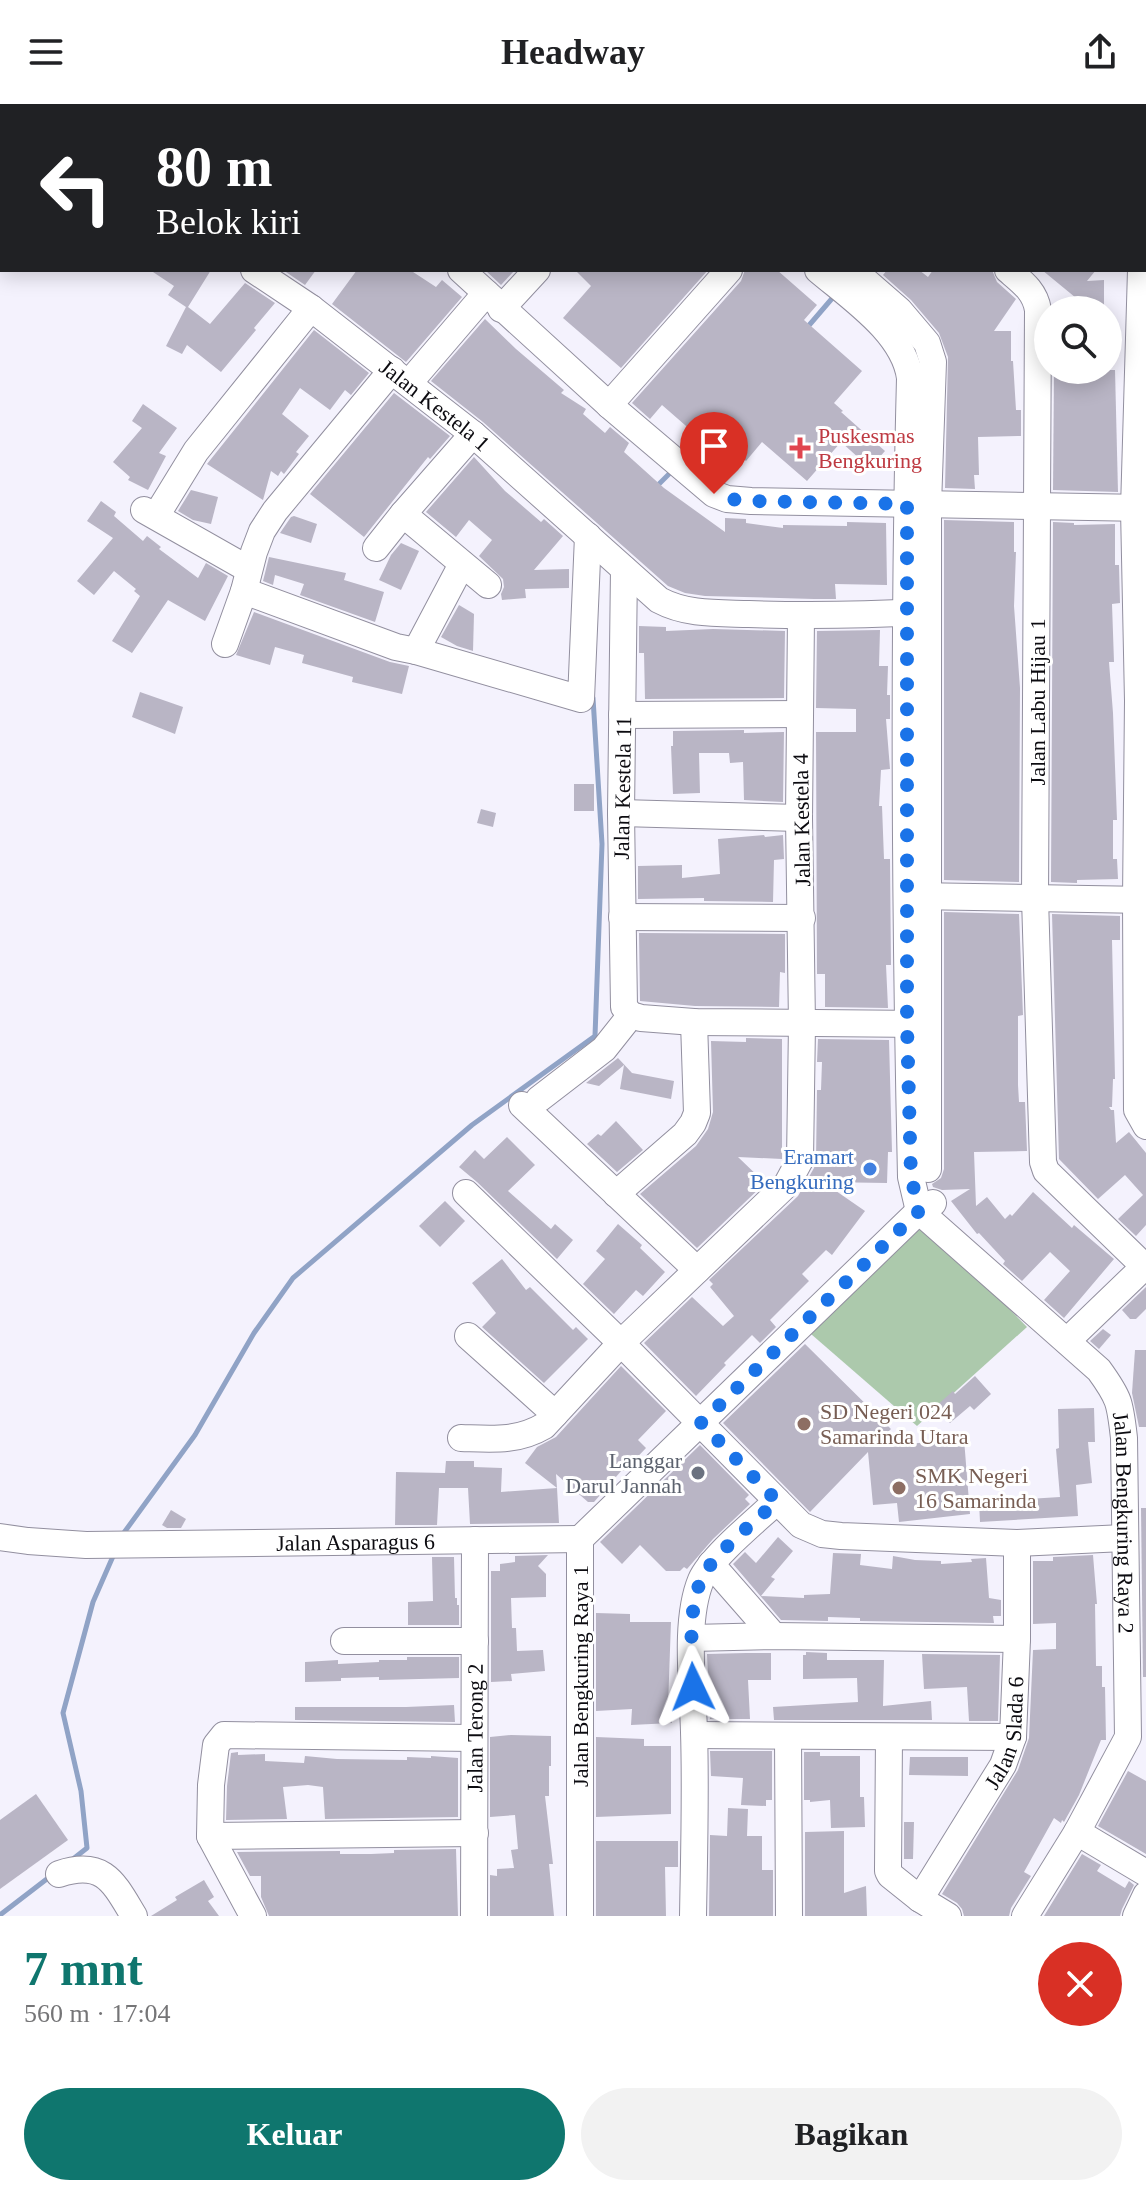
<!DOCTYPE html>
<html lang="id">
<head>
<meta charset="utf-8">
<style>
	body { margin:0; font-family:Georgia,serif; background:#f2f2f2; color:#202124; height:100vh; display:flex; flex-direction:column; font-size:30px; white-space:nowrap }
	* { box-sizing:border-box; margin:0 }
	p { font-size:26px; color:#757577 }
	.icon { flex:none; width:44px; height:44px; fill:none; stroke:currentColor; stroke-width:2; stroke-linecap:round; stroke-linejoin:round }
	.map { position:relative; height:1812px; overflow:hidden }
	.details { display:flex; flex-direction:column; background:#fff; flex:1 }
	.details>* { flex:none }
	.banner { position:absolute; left:0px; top:0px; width:1146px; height:168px; box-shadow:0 4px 20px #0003; background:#202124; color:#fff; overflow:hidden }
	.controls { position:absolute; left:1034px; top:192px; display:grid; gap:16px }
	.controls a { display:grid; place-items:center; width:88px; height:88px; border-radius:50%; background:#fff; box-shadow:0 4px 20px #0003; font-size:40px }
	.pin { position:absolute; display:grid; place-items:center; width:68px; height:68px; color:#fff; margin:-82px -34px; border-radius:50% 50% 50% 0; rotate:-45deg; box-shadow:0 0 8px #0007 }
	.pin .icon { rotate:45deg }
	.me { position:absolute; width:88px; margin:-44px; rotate:358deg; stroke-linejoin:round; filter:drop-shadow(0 0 6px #0008) }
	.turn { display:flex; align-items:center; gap:28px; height:168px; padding:0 24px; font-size:36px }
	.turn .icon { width:104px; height:104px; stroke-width:2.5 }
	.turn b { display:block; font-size:56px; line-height:68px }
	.round { display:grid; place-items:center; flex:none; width:84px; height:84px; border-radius:42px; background:#f2f2f2 }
	.summary { display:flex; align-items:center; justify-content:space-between; height:136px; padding:0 24px }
	h1 { font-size:48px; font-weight:800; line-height:60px; color:#0f766e }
	.cta { display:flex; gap:16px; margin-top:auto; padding:16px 24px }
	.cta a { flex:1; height:92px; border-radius:48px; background:#0f766e; color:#fff; font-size:32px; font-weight:800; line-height:92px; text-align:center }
	.cta a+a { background:#f2f2f2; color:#202124 }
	header { display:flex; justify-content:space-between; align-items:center; height:104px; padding:0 24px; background:#fff; font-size:36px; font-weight:800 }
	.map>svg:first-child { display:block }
</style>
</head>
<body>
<header><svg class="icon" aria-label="menu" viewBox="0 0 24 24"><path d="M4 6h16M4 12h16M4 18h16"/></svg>Headway<svg class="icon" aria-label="share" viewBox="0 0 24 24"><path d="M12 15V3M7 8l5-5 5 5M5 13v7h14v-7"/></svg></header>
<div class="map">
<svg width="1146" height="1812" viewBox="0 0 1146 1812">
	<rect width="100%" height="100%" fill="#f4f2fd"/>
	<polygon fill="#acc9ac" points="921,1115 1027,1223 917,1322 811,1230"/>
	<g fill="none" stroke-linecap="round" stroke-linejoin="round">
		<g stroke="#90a3c6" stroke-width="5">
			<polyline points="805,226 835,191"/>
			<polyline points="685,354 714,324"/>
			<polyline points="657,382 672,367"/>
			<polyline points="123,1430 195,1331 254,1229 293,1174 472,1021 595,932 602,740 593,594"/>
			<polyline points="73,1755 87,1744 81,1687 63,1609 93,1498 114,1450"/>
			<polyline points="0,1811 52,1771"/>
		</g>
	</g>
	<g fill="#b9b5c5">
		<polygon points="150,166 211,166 188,203 210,220 245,179 275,199 254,224 256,226 221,268 187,241 182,250 166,242 186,203 168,191 174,182"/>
		<polygon points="283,166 316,166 305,181"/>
		<polygon points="357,166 410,166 436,183 442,176 462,193 406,258 332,200"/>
		<polygon points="485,166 515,166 501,181"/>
		<polygon points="575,166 708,166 621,264 563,214 591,182"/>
		<polygon points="745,166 777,166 817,201 804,216 862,267 834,299 843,307 841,308 885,347 870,364 841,338 807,377 762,338 746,357 710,325 701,335 662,301 650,315 632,299 741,177"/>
		<polygon points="887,166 919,166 928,173 933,166 992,166 997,178 1016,195 994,227 1011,227 1011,257 1013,257 1016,306 1021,306 1021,332 978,333 979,371 974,371 975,385 945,384 948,253 939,229 911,196 883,171"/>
		<polygon points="1042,166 1096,166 1087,177 1104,176 1104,202 1087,203"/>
		<polygon points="485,215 516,245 564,286 561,289 586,305 583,310 605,329 610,323 629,339 624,348 664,384 725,428 725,414 746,415 746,419 783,424 783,421 847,422 847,418 886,419 887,481 835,480 836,495 814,495 705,492 685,489 668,482 483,318 431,277"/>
		<polygon points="314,226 369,269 351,291 345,286 330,306 300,284 282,310 309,332 296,348 299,350 284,370 281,367 278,372 271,367 263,396 207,360"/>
		<polygon points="1054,266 1115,266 1118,388 1053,386"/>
		<polygon points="394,289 450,332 430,355 428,353 364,433 310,390"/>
		<polygon points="143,300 177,324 159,349 166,352 148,386 128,376 130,373 113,358 142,324 132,317"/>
		<polygon points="474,353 505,387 541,418 544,415 563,432 534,466 569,465 569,484 525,485 526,494 502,496 501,490 504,483 503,475 479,452 492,436 469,416 456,433 426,408"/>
		<polygon points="191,386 218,393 211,420 193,416 178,407"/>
		<polygon points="101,397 116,408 114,412 143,437 147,432 161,443 159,445 198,474 206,459 228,472 205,517 168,496 132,549 112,537 140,492 134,487 136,485 114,467 94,491 77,477 113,434 87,417"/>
		<polygon points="294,412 317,420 311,439 280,429 291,413"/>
		<polygon points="944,416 1014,418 1014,448 1016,448 1014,502 1020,584 1019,778 944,776"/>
		<polygon points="1053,418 1074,419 1074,421 1115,420 1115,461 1119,461 1120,499 1112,500 1114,558 1109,558 1113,609 1117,716 1113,716 1113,755 1117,755 1118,775 1077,776 1077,779 1051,778"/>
		<polygon points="401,439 419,447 401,486 379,476 391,451"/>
		<polygon points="269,453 346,469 344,476 384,488 375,518 300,491 304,480 275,471 273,481 263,477"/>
		<polygon points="459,501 474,510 473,547 457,542 441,533"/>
		<polygon points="254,508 390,558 409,562 402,590 352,578 353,573 302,559 304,551 275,543 270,561 236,551"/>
		<polygon points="639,522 666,523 666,527 713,525 785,527 784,594 645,595 644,549 639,549"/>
		<polygon points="880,526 879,562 888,562 887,591 890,591 890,615 886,615 890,665 881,666 879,702 882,702 884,755 890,755 891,861 886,861 888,904 825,903 825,870 817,870 816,628 856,628 856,605 816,604 817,527"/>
		<polygon points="140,588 183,603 175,630 132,613"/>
		<polygon points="744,626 744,629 784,628 783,698 744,696 743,658 730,659 729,649 699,649 700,689 673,690 671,642 673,642 673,627"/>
		<rect x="574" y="680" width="20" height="27"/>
		<polygon points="481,705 496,709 493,723 477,719"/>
		<polygon points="764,731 765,733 783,731 784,755 774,756 773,798 704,797 704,794 638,795 638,762 682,761 682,774 720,770 718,735"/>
		<polygon points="944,808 1019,810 1023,911 1018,912 1018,981 1019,998 1025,998 1027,1047 974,1048 976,1102 987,1093 1005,1115 1010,1110 1012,1112 1033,1088 1072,1124 1074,1121 1114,1155 1064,1214 1044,1196 1070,1167 1050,1148 1022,1177 1003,1160 1005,1157 979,1129 977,1130 951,1097 970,1085 942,1086 933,1083 932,1080 941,1074 944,1065"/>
		<polygon points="1052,810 1120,812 1120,836 1112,836 1115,975 1113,975 1112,1003 1109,1003 1111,1006 1114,1006 1116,1039 1129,1028 1146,1049 1146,1121 1136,1132 1118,1115 1143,1091 1125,1071 1098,1095 1059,1055"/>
		<polygon points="639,829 785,830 785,869 780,868 779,903 695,902 640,897"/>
		<polygon points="746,934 782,935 782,1055 738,1053 765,1079 697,1144 640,1090 696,1042 708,1025 713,1008 711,937 746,938"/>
		<polygon points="818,935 889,936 892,1048 888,1048 887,1079 823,1078 865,1107 832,1151 826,1146 802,1170 809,1177 770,1216 776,1223 760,1239 752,1231 724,1259 726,1261 696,1292 644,1239 692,1193 723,1222 734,1212 710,1183 713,1180 709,1176 798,1092 814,1064 816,1056 817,986 821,986 822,958 817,958"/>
		<polygon points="618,954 632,969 674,977 671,995 620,985 624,961 599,982 586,979"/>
		<polygon points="616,1017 643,1046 617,1068 587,1040 598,1030 601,1032"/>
		<polygon points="507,1033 535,1061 508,1087 551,1125 555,1120 573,1136 557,1155 477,1078 459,1063 475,1046 484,1055"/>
		<polygon points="445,1097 465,1117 440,1143 419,1122"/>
		<polygon points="618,1120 642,1141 640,1144 665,1168 643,1192 636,1186 614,1210 583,1180 605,1155 596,1147"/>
		<polygon points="502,1155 526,1186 530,1183 573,1226 576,1223 588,1235 544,1279 482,1223 496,1209 472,1179"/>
		<polygon points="1146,1183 1146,1205 1136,1215 1130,1215 1122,1206"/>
		<polygon points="1103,1225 1111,1231 1099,1245 1090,1237"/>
		<polygon points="805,1240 891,1325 873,1343 964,1335 970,1410 899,1418 897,1399 873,1401 868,1348 810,1408 723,1319"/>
		<polygon points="1135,1246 1146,1246 1146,1323 1139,1323 1132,1289"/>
		<polygon points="621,1262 666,1307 638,1336 646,1344 624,1367 622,1366 594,1398 588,1398 556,1370 557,1384 525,1359 537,1343 556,1333"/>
		<polygon points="975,1272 991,1290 974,1306 970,1302 950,1319 935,1303 953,1287 955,1290"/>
		<polygon points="1094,1304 1095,1338 1088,1338 1092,1379 1076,1381 1078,1412 980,1418 979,1398 1060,1393 1056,1345 1059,1344 1058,1305"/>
		<polygon points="700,1341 749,1391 745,1395 750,1400 713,1435 687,1465 684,1463 680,1467 666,1467 640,1441 622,1460 600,1438"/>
		<polygon points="446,1357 474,1357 474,1363 502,1364 501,1388 557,1384 559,1419 470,1420 468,1384 439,1384 437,1421 395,1421 396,1368 445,1369"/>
		<polygon points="1141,1404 1146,1404 1146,1573 1143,1573"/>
		<polygon points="171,1406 186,1415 181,1424 167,1424 162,1421"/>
		<polygon points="778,1433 793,1447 771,1473 775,1475 761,1492 804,1494 804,1491 830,1490 833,1449 861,1450 860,1461 892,1465 893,1452 915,1456 941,1457 941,1460 972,1458 971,1455 986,1454 989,1494 1001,1496 1001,1512 993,1512 994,1519 860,1517 860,1514 828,1513 828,1517 781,1516 733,1460 745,1448 756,1459"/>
		<polygon points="548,1451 538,1462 546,1470 546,1493 511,1494 512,1524 516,1524 517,1547 543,1546 545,1567 511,1570 512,1577 491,1578 491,1467 500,1467 500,1460 515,1458 515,1452"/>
		<polygon points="1093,1451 1097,1500 1095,1500 1096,1562 1102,1562 1102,1583 1105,1583 1106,1636 1101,1636 1079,1691 1064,1718 1062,1716 1061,1719 1054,1714 1024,1768 1031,1772 1011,1804 1009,1812 964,1812 962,1805 957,1799 942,1790 1018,1666 1029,1634 1033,1546 1056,1545 1056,1519 1033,1520 1033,1457 1053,1457 1053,1453"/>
		<polygon points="432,1453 454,1453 455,1494 457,1494 457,1501 459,1501 459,1521 408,1521 408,1498 433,1497"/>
		<polygon points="596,1509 630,1510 630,1518 671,1518 668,1602 672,1602 672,1619 631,1621 632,1605 596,1607"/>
		<polygon points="806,1548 827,1549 827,1556 884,1556 883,1602 931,1597 932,1616 774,1616 773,1603 858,1598 857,1574 803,1575 803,1551 806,1551"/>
		<polygon points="746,1549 771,1549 771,1576 748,1576 750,1615 710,1615 707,1550"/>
		<polygon points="922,1550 1000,1551 998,1617 969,1617 967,1583 924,1585"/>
		<polygon points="407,1553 459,1553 459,1574 379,1576 379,1573 341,1574 341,1577 305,1578 305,1558 338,1556 338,1560 379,1558 379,1556 407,1556"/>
		<polygon points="454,1601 455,1618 295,1616 295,1603 406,1603"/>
		<polygon points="511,1631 551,1632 551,1662 549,1662 549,1692 545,1692 553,1760 549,1760 554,1812 490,1812 490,1771 497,1772 497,1765 514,1764 511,1746 518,1745 515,1711 490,1713 490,1633"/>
		<polygon points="596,1633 644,1635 644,1642 671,1642 671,1710 596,1713"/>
		<polygon points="710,1647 772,1647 772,1696 766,1696 766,1702 741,1701 743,1674 711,1672"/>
		<polygon points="238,1648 238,1651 265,1650 265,1657 304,1659 305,1652 337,1655 407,1656 407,1653 431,1654 431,1652 458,1654 458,1713 325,1715 323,1683 308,1681 283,1683 287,1715 226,1716 227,1682 231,1649"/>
		<polygon points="804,1648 820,1648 820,1652 860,1652 860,1693 864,1693 865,1723 831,1724 830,1696 810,1698 810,1696 804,1696"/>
		<polygon points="910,1653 968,1653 968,1672 909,1671"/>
		<polygon points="1128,1667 1146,1677 1146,1750 1098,1722"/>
		<polygon points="36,1690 68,1736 0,1785 0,1716"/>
		<polygon points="728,1704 748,1705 747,1732 762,1732 762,1766 773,1766 773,1812 709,1812 710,1731 727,1732"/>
		<polygon points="904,1718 914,1718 913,1755 904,1755"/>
		<polygon points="844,1727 844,1789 866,1782 867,1812 805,1812 805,1728"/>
		<polygon points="596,1737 678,1737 678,1763 665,1763 666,1812 596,1812"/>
		<polygon points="456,1745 458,1812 269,1812 261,1793 261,1772 250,1772 237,1748 340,1747 340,1750 371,1750 394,1749 394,1746"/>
		<polygon points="1082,1750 1101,1761 1097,1767 1125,1784 1129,1777 1134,1781 1122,1805 1120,1812 1044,1812"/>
		<polygon points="204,1776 214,1793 208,1797 219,1812 151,1812 177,1796 175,1793"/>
	</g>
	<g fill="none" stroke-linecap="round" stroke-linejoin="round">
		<defs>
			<g id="minor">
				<polyline points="238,0 241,2"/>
				<polyline points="631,0 633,2"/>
				<polyline points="658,0 661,2"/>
				<polyline points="829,0 831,2"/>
				<polyline points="512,2 514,0"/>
				<polyline points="854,2 856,0"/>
				<polyline points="987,2 988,0"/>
				<path id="s1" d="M 254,166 L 311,204 L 473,330 L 659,496 C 687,511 718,509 749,510 C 807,512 864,511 922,508"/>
				<polyline points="461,166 609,301 714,390 727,395 751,397 1146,404"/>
				<path id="s2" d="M 818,166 C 851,194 904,229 910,274 C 903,540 905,807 911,1073 L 919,1107 L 1099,1266 C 1120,1295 1120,1299 1124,1334 L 1128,1633 L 1077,1728 L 1025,1812"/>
				<polyline points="853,166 899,206 927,239 933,258 928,401 928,1065"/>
				<path d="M 1008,166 C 1022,178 1035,187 1038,206 L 1035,794 L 1043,1058 L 1046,1067 L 1146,1164"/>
				<polyline points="1141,166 1134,405 1138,597 1136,796 1137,1006 1146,1022"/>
				<polyline points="501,205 537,166"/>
				<polyline points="409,279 486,189"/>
				<polyline points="609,301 729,166"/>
				<polyline points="161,404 196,347 311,204"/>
				<polyline points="144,406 248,465"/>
				<polyline points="403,410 488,481"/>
				<polyline points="376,444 403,410 473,330"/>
				<polyline points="624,465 621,709 624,903 631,911 641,914 694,918 922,920"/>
				<polyline points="244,487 396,543 416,547 581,595 588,432"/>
				<polyline points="225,540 244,487 254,448 262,427 275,407 392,266"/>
				<polyline points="416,547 462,460"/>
				<polyline points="622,611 800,610"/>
				<polyline points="621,709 799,714"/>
				<polyline points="915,792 1146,796"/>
				<polyline points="622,813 802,814"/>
				<polyline points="539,995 604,945 631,911"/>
				<polyline points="522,1001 697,1166"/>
				<polyline points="466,1089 621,1239 801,1421 822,1430 841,1432 1017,1439 1124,1434"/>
				<polyline points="616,1090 685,1030 693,1019 697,1009 694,918"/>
				<polyline points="468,1232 555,1310"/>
				<polyline points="1067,1237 1146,1161"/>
				<path d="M 461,1334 C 491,1335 517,1338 544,1322 L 621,1239 L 787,1080 L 800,1056 L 802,920 L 799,714 L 801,512"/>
				<path id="s3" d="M 0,1433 L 28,1437 L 86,1441 L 580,1435"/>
				<polyline points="711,1460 774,1532"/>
				<polyline points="692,1534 774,1532 1017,1535"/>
				<polyline points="344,1537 475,1537"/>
				<polyline points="695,1631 1013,1633"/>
				<polyline points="788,1633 789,1812"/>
				<polyline points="889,1633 888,1767 890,1771 920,1795 948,1812"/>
				<polyline points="1077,1728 1146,1769"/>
				<polyline points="210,1732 475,1729"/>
				<path d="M 59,1770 C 104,1755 114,1779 134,1812"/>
				<path id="s4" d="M 920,1795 L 1003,1661 L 1013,1633 L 1017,1535 L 1017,1439"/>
				<polyline points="253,1812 210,1732 211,1681 216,1641 224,1631 474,1634"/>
				<path id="s5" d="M 474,1812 L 475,1436"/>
				<polyline points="580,1812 580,1435 919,1107 933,1099"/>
				<path d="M 693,1812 C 694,1751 696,1689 694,1628 C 693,1584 684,1517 701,1476 C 711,1453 758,1415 777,1397"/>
				<polyline points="1136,1812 1146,1791"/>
			</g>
		</defs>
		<use href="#minor" stroke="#928f9f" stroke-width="28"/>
		<use href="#minor" stroke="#fff" stroke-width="26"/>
	</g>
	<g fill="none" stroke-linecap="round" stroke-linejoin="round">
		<path stroke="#1a73e8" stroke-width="14" stroke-dasharray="0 25.2" d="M 693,1583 C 692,1549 687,1503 703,1472 C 715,1449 757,1416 777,1397 L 701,1319 L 919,1107 L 911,1073 L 907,920 L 907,400 L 751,397 L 727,395 L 714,390"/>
	</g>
	<path fill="#e0444e" stroke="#fff" stroke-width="3" d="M796 332h8v8h8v8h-8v8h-8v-8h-8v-8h8z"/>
	<circle fill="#3f7fe0" stroke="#fff" stroke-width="3" cx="870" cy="1065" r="8"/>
	<g fill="#8d6e63" stroke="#fff" stroke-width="3">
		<circle cx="804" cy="1320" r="8"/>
		<circle cx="899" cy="1384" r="8"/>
	</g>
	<circle fill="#6b7280" stroke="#fff" stroke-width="3" cx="698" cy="1369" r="8"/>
	<g text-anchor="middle" stroke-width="6" stroke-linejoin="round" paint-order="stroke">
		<g font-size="22" fill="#0c0b10" stroke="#fff">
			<text dy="8" stroke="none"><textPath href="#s1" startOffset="226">Jalan Kestela 1</textPath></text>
			<text transform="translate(1037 598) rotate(-90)" y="8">Jalan Labu Hijau 1</text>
			<text transform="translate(622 684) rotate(-89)" y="8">Jalan Kestela 11</text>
			<text transform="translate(801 716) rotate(-91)" y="8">Jalan Kestela 4</text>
			<text dy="8" stroke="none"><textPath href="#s2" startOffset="1378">Jalan Bengkuring Raya 2</textPath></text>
			<text dy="8" stroke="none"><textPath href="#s3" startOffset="356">Jalan Asparagus 6</textPath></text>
			<text transform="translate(580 1572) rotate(-90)" y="8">Jalan Bengkuring Raya 1</text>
			<text dy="8" stroke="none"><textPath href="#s5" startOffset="188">Jalan Terong 2</textPath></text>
			<text dy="8" stroke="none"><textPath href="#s4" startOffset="190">Jalan Slada 6</textPath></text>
		</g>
		<g font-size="22" fill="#be3a42" stroke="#fff" text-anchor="start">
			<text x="818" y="339">Puskesmas<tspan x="818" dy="25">Bengkuring</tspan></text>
		</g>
		<g font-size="22" fill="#366cbe" stroke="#fff" text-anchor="end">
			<text x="854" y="1060">Eramart<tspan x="854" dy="25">Bengkuring</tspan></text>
		</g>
		<g font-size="22" fill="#785e54" stroke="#fff" text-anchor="start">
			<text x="820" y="1315">SD Negeri 024<tspan x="820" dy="25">Samarinda Utara</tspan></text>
			<text x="915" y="1379">SMK Negeri<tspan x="915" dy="25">16 Samarinda</tspan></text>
		</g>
		<g font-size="22" fill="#5b616d" stroke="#fff" text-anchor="end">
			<text x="682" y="1364">Langgar<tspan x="682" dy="25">Darul Jannah</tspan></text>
		</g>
	</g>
</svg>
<div class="controls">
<a><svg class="icon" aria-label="search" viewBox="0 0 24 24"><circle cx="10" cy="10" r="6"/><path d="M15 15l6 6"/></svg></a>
</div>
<div class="pin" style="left:714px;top:390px;background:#d93025"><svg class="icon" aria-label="arrive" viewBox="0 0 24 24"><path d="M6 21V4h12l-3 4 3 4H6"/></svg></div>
<svg class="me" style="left:693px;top:1583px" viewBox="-20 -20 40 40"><path d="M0-17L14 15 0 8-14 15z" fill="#1a73e8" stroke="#fff" stroke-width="4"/></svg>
<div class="banner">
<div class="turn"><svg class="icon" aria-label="left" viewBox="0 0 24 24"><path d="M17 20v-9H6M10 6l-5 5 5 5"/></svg><div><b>80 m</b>Belok kiri</div></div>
</div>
</div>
<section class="details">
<div class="summary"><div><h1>7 mnt</h1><p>560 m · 17:04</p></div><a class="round" style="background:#d93025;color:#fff"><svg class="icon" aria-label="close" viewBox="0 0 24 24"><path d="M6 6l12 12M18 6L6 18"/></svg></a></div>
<div class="cta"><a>Keluar</a><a>Bagikan</a></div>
</section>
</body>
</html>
